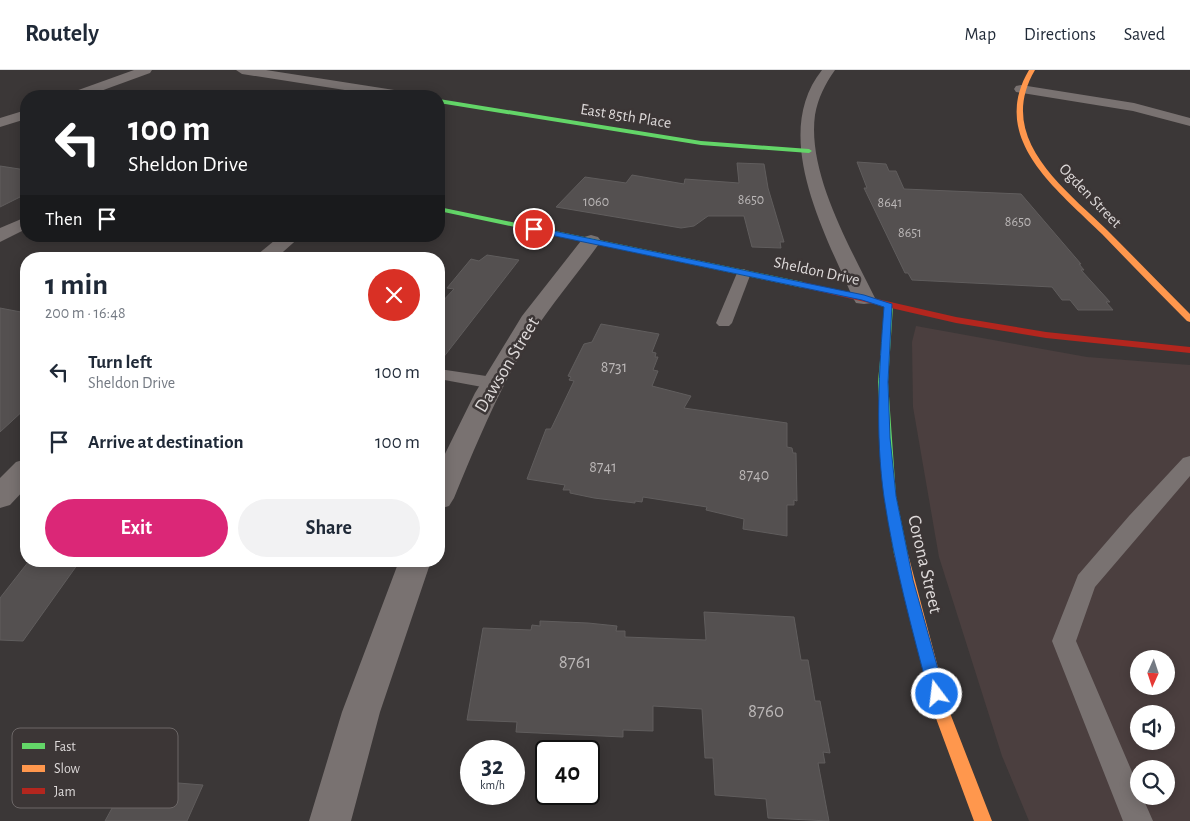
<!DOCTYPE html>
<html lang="en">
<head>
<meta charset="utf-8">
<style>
	body { margin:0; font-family:"Alegreya Sans",sans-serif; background:#f2f2f3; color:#1f2937; height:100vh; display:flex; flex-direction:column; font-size:19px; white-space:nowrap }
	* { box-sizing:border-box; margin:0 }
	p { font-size:16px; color:#747a83 }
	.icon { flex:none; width:28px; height:28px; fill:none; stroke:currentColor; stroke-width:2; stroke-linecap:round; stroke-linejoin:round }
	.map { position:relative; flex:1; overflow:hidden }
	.sheet { position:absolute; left:20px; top:182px; width:425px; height:315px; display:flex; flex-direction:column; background:#fff; border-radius:20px; box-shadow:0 2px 12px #0003 }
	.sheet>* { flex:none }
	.guide { position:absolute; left:20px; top:20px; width:425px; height:152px; border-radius:20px; box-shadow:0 2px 12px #0003; background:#202124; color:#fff; overflow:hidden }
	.needle { width:32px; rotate:183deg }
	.buttons { position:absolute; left:1130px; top:580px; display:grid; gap:10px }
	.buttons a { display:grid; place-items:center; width:45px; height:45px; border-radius:50%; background:#fff; box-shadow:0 2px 12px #0003; font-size:25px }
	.speed { position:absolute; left:460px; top:670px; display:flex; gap:10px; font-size:25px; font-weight:700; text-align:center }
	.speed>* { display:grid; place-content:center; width:65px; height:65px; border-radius:50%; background:#fff; box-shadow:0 2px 12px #0003; line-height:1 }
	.speed small { font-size:12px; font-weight:400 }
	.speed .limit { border:2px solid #111; border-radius:8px; background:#fff; color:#111 }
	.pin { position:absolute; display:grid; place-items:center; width:42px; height:42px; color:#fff; margin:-21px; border:2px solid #fff; border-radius:50%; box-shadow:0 1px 5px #0007 }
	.me { position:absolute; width:55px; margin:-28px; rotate:345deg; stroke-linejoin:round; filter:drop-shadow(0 0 4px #0008) }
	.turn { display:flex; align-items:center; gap:18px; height:105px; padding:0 25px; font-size:22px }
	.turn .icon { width:65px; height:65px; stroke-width:2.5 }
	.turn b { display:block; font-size:35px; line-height:42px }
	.then { display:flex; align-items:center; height:48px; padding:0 25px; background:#0003; gap:10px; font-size:19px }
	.round { display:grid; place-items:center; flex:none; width:52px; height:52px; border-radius:26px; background:#f2f2f3 }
	.headline { display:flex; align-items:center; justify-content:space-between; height:85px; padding:0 25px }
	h1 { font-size:30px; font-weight:700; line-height:38px }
	.button { display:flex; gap:10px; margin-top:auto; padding:10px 25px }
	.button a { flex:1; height:58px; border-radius:30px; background:#db2777; color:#fff; font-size:20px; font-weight:700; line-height:58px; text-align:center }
	.button a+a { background:#f2f2f3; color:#1f2937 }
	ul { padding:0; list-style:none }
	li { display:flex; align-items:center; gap:15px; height:70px; padding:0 25px }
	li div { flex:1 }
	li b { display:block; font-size:19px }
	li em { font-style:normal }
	header { display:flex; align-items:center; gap:30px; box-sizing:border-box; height:70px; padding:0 25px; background:#fff; border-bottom:1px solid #e0e1e3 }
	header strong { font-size:24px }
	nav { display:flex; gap:28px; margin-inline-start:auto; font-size:18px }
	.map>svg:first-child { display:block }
</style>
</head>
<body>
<header>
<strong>Routely</strong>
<nav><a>Map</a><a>Directions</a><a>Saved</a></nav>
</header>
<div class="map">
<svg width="1190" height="751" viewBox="0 0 1190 751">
	<rect width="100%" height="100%" fill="#3b3737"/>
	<path fill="#4b3f3f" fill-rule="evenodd" d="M 916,256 L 1087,287 L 1190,295 L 1190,751 L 1029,751 L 1002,686 L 939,487 L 913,337 L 912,272 ZM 1139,589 L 1166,589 L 1166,616 L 1139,616 ZM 1139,644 L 1166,644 L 1166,671 L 1139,671 ZM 1139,699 L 1166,699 L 1166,726 L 1139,726 Z"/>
	<g fill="#545050" stroke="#605d5d">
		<polygon points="857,92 886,94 889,101 896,101 904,119 1021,124 1081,194 1079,194 1084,200 1081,200 1110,232 1106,232 1113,240 1078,240 1070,230 1062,230 1052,217 912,210 908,203 905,203 864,118 867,118"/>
		<polygon points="737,93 764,94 768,118 784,172 780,172 781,178 752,177 744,146 708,146 694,156 681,158 556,137 585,107 626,113 632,105 684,114 685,109 739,113"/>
		<polygon points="0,96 26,100 26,124 0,137"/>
		<polygon points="487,185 519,190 439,293 439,235 454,219 447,218 471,189 479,191"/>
		<polygon points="0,238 26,243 26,338 0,362"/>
		<polygon points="601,254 659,264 652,282 656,283 655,287 658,287 653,300 658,301 652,316 691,326 684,338 787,353 787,377 792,378 793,383 796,383 797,431 794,430 794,435 787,435 787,466 743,459 744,449 706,440 707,437 643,427 642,432 635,431 635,433 594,428 570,423 570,420 563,420 565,415 527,409 546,359 551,359 574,311 569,310 571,307 568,306 584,274 592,272"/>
		<polygon points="29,491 80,491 23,571 0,570 0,528"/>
		<polygon points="704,542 794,547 801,590 808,590 815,631 820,631 830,683 823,682 825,693 818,693 829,751 768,748 766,729 715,725 713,688 705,688 702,639 653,636 653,661 623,660 623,667 516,662 517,652 467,650 483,558 531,560 532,555 540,556 540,551 588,553 617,556 616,561 625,561 625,567 706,570"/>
		<polygon points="128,709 203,715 187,751 105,751"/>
	</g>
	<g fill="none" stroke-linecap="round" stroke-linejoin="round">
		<g fill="#797271" fill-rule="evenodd">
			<polygon points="744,199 751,203 732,253 729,256 719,256 716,253 737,203"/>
			<polygon points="439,299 493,307 499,309 502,313 499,317 493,319 439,309"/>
			<polygon points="1190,386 1190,406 1095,517 1076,571 1139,718 1139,726 1142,726 1153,751 1123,751 1052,571 1078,505 1129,446 1183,388"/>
		</g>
		<g fill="#797271" fill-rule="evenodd">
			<polygon points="134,0 152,0 150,3 87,26 68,26 70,23"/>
			<polygon points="236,0 266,0 407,22 414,26 383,26 242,4"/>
			<path d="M 822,0 L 835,0 C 825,14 818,28 815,45 C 807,103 850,177 875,228 L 872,233 L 864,234 L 856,233 L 853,228 C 825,163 770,65 822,0 Z"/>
			<polygon points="1021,15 1134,33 1190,48 1190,56 1133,41 1016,22 1014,19 1016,16"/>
			<polygon points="26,40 26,49 0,57 0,48"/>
			<polygon points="26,147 26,159 0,172 0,158"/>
			<path d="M 591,165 L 598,167 L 601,171 C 579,202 554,231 533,263 C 501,315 477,372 454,428 L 449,436 L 439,439 L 439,396 L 475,323 L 522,246 L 584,167 Z"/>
			<polygon points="280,166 301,166 275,189 252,189"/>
			<polygon points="26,389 26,418 10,435 0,438 0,408 16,392"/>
			<polygon points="399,491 431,491 380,642 351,751 309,751 342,642"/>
		</g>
		<g fill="#63d668" fill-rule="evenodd">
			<polygon points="439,29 701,71 809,79 812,81 809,83 701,75 439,33"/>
			<polygon points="439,137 803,212 807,215 803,218 439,141"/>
			<polygon points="889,233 893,236 888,312 896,426 908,484 906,488 901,489 896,488 894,484 884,426 878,312 885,236"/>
		</g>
		<g fill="#ff974d" fill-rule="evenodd">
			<path d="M 1029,0 L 1035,0 C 995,68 1064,118 1107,160 C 1135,188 1162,216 1190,244 L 1190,252 L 1187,251 C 1158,222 1130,193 1102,164 C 1058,120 988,69 1029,0 Z"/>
			<polygon points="901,479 906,480 908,484 950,643 992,751 974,751 934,643 894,484 896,480"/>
		</g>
		<polygon fill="#b3261e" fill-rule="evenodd" points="803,212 956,247 1046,262 1190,277 1190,283 1046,268 956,253 800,217 800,213"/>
	</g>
	<path fill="#1a73e8" stroke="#114b97" d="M 534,157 L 864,225 L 892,234 L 888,312 L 890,368 L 896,426 L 913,510 L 945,624 L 942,630 L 937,632 L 932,630 L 929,624 C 912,559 894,494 884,427 C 875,364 879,300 884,237 L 862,230 L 531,161 L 531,158 Z"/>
	<g text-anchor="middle" stroke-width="5" stroke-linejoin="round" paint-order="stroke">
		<g font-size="14" fill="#bbb7b7">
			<text x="751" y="134">8650</text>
			<text x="596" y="136">1060</text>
			<text x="890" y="137">8641</text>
			<text x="1018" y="156">8650</text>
			<text x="910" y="167">8651</text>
		</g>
		<g font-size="16" fill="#ddd9d9" stroke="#3c3636">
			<text transform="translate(626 45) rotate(9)" y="6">East 85th Place</text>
			<text transform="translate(1091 125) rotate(46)" y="6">Ogden Street</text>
			<text transform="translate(817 200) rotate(12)" y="6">Sheldon Drive</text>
		</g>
		<g font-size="16" fill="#bbb7b7">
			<text x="614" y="302">8731</text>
			<text x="603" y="402">8741</text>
			<text x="754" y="410">8740</text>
		</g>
		<g font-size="19" fill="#ddd9d9" stroke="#3c3636">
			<text transform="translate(506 294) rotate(-59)" y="7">Dawson Street</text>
			<text transform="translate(926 494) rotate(77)" y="7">Corona Street</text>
		</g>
		<g font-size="19" fill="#bbb7b7">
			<text x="575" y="598">8761</text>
			<text x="766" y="647">8760</text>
		</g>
	</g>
	<rect x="12" y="658" width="166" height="80" rx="8" fill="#3c3636" stroke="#6c6767" stroke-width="1"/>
	<rect x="22" y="673" width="23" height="6" fill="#63d668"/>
	<rect x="22" y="695" width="23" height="7" fill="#ff974d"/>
	<rect x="22" y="718" width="23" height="6" fill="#b3261e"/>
	<g font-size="14" fill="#ddd9d9">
		<text x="54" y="681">Fast</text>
		<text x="54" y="703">Slow</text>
		<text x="54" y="726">Jam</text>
	</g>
</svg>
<div class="buttons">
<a><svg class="needle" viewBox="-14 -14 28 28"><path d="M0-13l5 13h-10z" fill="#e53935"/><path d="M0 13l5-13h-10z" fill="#747a83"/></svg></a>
<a><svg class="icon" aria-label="sound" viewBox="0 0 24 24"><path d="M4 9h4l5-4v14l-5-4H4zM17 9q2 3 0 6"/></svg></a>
<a><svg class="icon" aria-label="search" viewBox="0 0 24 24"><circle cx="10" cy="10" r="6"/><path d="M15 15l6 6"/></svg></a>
</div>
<div class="speed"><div>32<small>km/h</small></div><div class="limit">40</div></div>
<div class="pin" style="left:534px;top:159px;background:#d93025"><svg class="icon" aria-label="arrive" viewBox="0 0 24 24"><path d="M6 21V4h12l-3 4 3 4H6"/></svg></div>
<svg class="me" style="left:937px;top:624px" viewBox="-20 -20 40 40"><circle r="17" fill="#1a73e8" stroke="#fff" stroke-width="3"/><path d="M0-11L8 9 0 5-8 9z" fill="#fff"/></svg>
<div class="guide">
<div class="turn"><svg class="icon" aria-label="left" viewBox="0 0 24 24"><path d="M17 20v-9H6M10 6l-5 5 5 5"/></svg><div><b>100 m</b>Sheldon Drive</div></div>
<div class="then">Then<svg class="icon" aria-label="arrive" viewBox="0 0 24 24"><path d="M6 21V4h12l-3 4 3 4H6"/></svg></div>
</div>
<section class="sheet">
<div class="headline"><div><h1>1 min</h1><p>200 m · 16:48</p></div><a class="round" style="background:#d93025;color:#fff"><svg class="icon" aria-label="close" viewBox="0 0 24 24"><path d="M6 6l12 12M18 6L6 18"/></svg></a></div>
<ul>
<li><svg class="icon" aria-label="left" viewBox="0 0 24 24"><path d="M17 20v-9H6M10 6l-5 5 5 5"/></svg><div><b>Turn left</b><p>Sheldon Drive</p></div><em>100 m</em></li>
<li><svg class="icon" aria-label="arrive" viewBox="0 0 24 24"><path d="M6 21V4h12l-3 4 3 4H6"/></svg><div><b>Arrive at destination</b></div><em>100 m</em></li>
</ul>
<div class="button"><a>Exit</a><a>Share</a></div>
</section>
</div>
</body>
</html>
